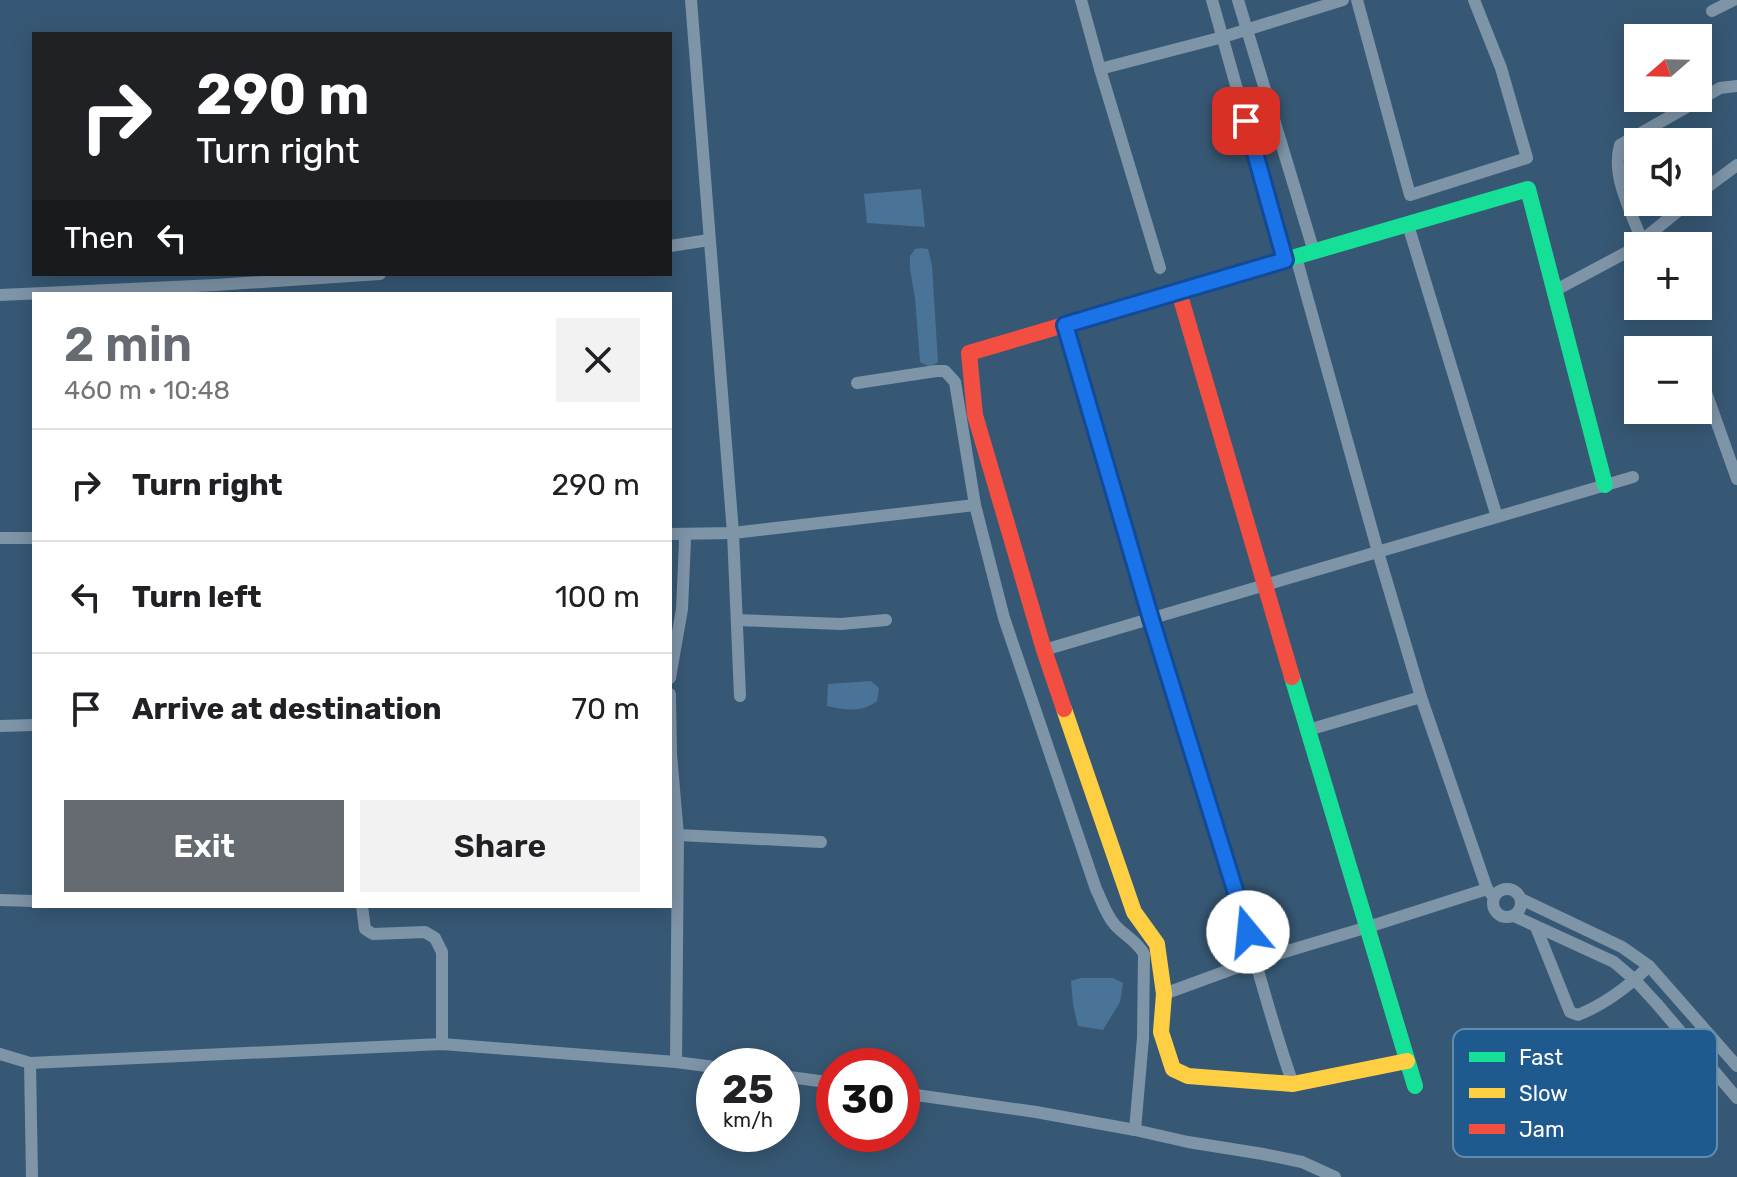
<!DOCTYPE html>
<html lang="en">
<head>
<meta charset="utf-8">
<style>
	body { margin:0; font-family:Rubik,sans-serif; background:#f2f2f2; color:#202124; height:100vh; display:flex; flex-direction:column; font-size:30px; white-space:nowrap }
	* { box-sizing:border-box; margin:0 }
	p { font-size:26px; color:#757577 }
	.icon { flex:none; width:44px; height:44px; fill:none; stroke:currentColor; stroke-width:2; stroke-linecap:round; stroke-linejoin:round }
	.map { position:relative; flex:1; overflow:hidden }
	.details { position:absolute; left:32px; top:292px; width:640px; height:616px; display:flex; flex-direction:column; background:#fff; border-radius:0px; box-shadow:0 4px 20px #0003 }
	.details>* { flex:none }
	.top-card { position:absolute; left:32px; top:32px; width:640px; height:244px; border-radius:0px; box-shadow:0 4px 20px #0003; background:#202124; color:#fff; overflow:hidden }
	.needle { width:52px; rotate:250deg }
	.tools { position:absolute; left:1624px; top:24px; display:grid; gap:16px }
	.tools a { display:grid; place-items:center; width:88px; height:88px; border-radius:0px; background:#fff; box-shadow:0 4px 20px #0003; font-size:40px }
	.speed { position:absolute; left:696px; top:1048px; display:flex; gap:16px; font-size:40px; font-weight:700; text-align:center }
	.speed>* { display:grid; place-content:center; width:104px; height:104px; border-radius:50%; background:#fff; box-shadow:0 4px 20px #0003; line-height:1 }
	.speed small { font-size:20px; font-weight:400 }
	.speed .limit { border:12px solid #d22; background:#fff; color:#111 }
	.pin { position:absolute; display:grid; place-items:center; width:68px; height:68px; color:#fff; margin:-34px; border-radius:16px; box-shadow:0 4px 12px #0006 }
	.me { position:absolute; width:88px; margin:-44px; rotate:343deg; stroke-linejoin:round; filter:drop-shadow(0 0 6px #0008) }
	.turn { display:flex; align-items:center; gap:28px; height:168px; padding:0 32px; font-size:36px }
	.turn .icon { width:104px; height:104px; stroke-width:2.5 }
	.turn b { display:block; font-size:56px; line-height:68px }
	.then { display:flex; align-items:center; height:76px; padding:0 32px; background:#0003; gap:16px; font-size:30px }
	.round { display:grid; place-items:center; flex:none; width:84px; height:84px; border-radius:0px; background:#f2f2f2 }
	.overview { display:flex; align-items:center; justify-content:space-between; height:136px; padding:0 32px }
	h1 { font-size:48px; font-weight:600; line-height:60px; color:#656b70 }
	.primary-button { display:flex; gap:16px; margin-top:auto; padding:16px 32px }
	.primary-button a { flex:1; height:92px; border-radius:0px; background:#656b70; color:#fff; font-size:32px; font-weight:600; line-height:92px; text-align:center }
	.primary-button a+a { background:#f2f2f2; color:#202124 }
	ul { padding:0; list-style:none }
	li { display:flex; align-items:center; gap:24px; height:112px; padding:0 32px; border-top:2px solid #e0e0e0 }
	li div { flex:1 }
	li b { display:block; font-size:30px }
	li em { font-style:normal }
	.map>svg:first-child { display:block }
</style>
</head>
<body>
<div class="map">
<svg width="1737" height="1177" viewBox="0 0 1737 1177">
	<rect width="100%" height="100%" fill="#375874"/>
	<g fill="#497397">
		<polygon points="921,189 925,227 867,223 864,194"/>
		<polygon points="921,248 928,249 932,265 938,362 930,367 920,362 915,298 910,269 910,256 915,249"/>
		<path d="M 871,681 L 879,688 L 877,701 C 862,713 845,710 827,706 L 828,684 Z"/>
		<polygon points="1080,978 1113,978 1123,983 1120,1002 1103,1030 1078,1026 1073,1004 1071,981"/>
	</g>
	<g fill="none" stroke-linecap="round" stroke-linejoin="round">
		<g stroke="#7e94a7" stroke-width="12">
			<polyline points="1081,0 1100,69"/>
			<polyline points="1212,0 1285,260"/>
			<polyline points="1238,0 1314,252"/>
			<polyline points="1357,0 1410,195 1527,158 1501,68 1474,0"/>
			<polyline points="1712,11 1734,0"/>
			<polyline points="1698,194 1737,165"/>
			<polyline points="1408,225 1497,517"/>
			<path d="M 1642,241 C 1631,211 1611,176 1620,145 L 1720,88 L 1737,86"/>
			<polyline points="670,246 709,240"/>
			<polyline points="1296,257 1378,552 1421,697 1487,889"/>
			<polyline points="1160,268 1100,69 1223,37 1343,0"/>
			<polyline points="1554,291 1629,251 1689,202"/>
			<polyline points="0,295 216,285 380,274"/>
			<path d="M 1065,325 C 1120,513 1176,700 1234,887 C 1254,953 1270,1019 1293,1084"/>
			<polyline points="1698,370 1737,479"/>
			<path d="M 857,383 L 936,371 L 945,371 L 955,382 L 975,505 L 1004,618 L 1096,889 C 1102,901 1106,915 1115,925 C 1125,936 1137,941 1144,954 L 1143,1038 L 1135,1130"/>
			<polyline points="670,534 733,533 691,0"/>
			<polyline points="0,538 34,538"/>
			<polyline points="737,620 841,624 886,620"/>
			<polyline points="1044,650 1633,477"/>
			<polyline points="670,678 682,609 685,541 683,534"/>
			<polyline points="670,694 671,754 678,835 676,1062"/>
			<polyline points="740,696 733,533 975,505"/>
			<polyline points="0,726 34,725"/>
			<polyline points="1308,730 1421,697"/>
			<polyline points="678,835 821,842"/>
			<circle cx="1507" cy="903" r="14"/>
			<polyline points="1521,899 1622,947 1649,966 1737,1066"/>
			<polyline points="0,900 34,901"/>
			<polyline points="362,906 365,929 373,934 425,932 435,938 442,952 442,1044"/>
			<polyline points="1514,916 1614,962 1635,980 1657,1004 1737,1098"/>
			<path d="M 1536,927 L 1570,1012 L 1578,1015 C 1605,1004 1629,986 1649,966"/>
			<polyline points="1164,994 1257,960 1368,927 1487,889 1494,897"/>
			<polyline points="0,1054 30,1063 442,1044 676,1062 714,1067"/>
			<polyline points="30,1063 32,1177"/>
			<polyline points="782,1076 834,1083"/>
			<polyline points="902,1093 1036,1112 1135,1130 1188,1142 1263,1154 1302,1162 1335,1177"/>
		</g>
		<g stroke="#16e098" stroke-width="16">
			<polyline points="1264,266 1528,189 1605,485"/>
			<polyline points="1292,677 1415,1086"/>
		</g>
		<polyline stroke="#ffcf43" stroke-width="16" points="1064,709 1134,912 1157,944 1164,994 1161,1032 1173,1069 1188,1076 1293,1084 1407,1061"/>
		<g stroke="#f24e42" stroke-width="16">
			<polyline points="1179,292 1292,677"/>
			<polyline points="1064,709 1044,650 975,415 969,353 1264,266"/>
		</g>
	</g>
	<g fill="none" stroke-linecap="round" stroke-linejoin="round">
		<defs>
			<polyline id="route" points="1246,121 1285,260 1065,325 1151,619 1248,932"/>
		</defs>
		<use href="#route" stroke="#114b97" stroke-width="20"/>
		<use href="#route" stroke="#1a73e8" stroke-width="14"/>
	</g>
	<rect x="1453" y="1029" width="264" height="128" rx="12" fill="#1e5a8d" stroke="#628caf" stroke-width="2"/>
	<rect x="1469" y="1052" width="36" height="10" fill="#16e098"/>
	<rect x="1469" y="1088" width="36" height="10" fill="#ffcf43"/>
	<rect x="1469" y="1124" width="36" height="10" fill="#f24e42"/>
	<g font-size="22" fill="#fff">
		<text x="1519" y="1065">Fast</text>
		<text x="1519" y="1101">Slow</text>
		<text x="1519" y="1137">Jam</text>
	</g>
</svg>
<div class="tools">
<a><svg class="needle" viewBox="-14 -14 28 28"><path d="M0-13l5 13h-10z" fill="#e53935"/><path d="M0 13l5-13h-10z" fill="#757577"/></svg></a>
<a><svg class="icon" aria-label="sound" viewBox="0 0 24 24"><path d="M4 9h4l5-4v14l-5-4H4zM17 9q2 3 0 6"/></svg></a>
<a>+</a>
<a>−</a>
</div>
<div class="speed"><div>25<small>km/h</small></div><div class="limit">30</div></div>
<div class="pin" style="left:1246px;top:121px;background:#d93025"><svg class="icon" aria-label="arrive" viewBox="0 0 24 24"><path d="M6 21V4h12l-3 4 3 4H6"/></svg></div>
<svg class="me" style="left:1248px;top:932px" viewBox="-20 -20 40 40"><circle r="19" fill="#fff"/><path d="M0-13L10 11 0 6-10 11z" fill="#1a73e8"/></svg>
<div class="top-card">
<div class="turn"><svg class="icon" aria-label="right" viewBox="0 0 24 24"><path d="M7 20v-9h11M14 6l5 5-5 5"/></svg><div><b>290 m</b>Turn right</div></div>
<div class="then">Then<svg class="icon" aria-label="left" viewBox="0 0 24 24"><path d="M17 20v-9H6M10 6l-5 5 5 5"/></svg></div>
</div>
<section class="details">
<div class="overview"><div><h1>2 min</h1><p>460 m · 10:48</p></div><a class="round"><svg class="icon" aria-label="close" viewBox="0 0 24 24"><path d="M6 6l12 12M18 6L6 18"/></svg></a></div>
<ul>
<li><svg class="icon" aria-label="right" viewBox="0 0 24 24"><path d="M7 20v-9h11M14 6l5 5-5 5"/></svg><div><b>Turn right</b></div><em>290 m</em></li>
<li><svg class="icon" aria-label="left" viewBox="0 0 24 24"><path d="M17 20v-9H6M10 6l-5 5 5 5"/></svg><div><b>Turn left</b></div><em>100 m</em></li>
<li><svg class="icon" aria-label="arrive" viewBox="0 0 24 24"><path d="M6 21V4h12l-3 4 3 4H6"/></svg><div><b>Arrive at destination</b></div><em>70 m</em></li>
</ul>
<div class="primary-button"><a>Exit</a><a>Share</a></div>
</section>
</div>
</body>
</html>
